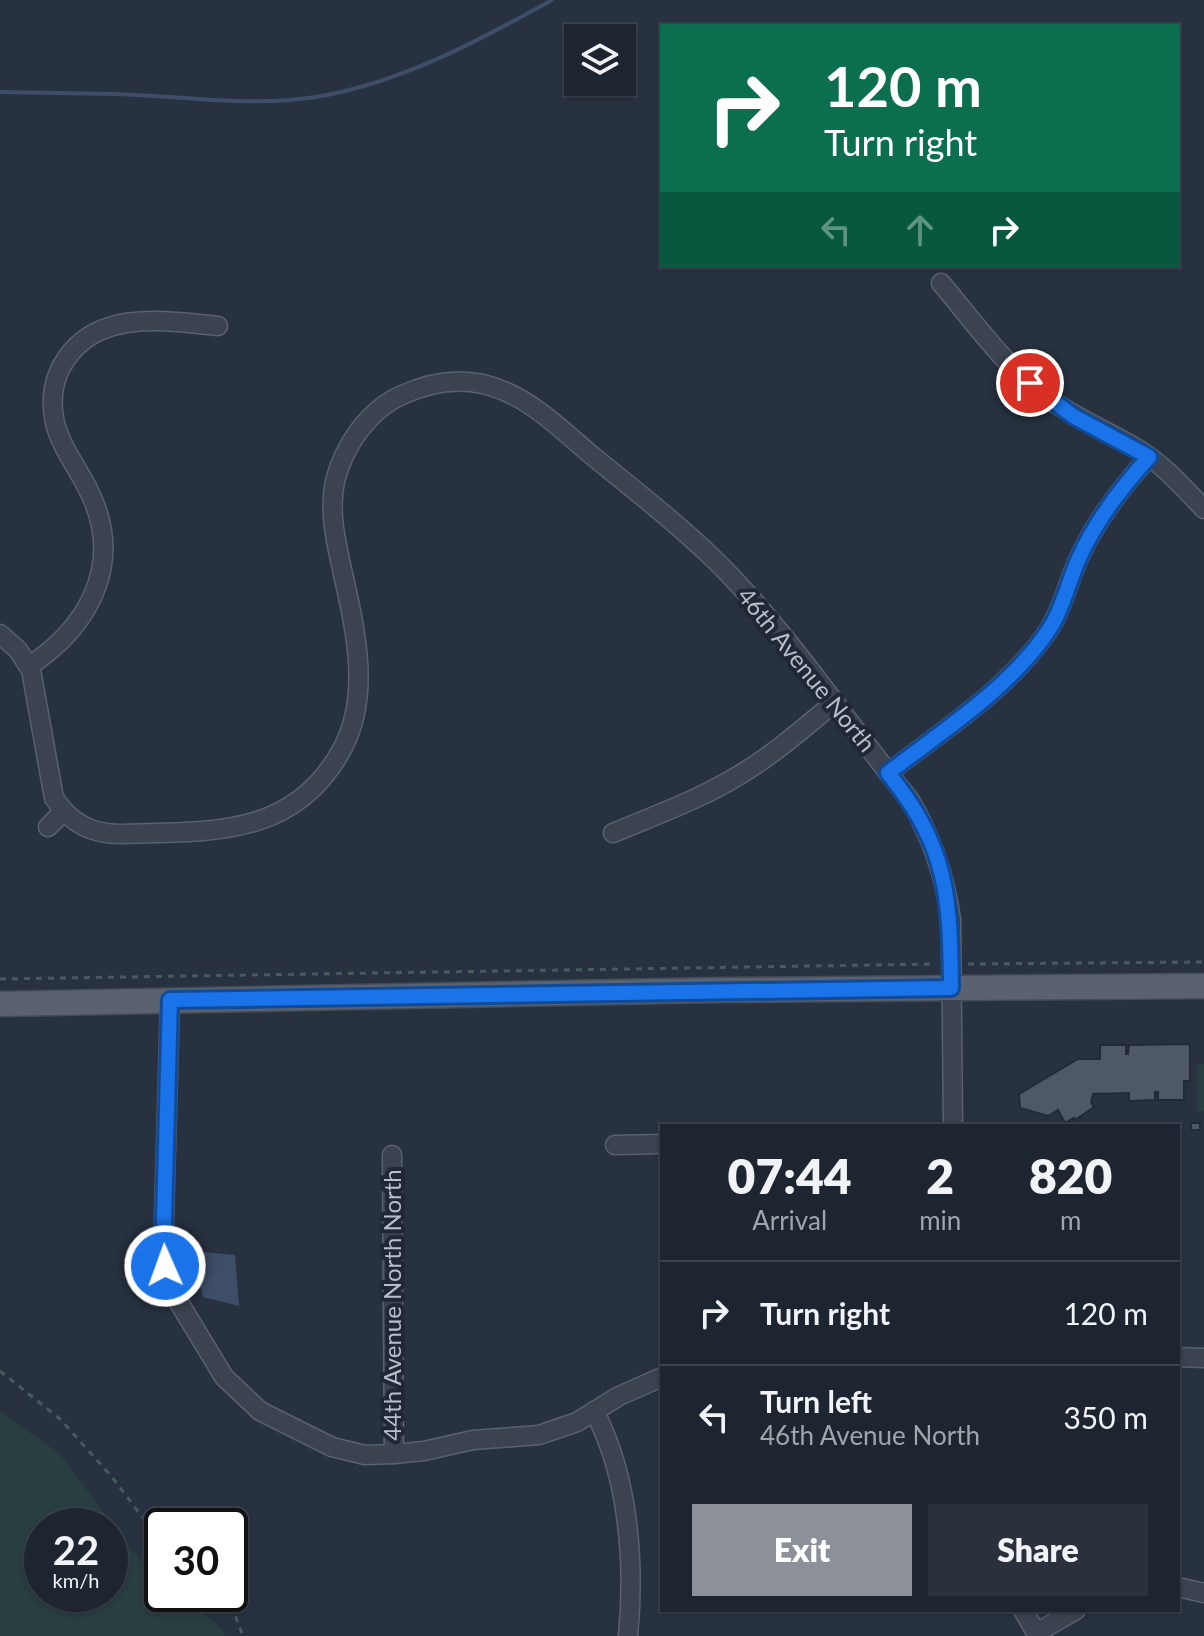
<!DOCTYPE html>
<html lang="en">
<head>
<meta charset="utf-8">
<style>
	body { margin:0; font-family:Lato,sans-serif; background:#2a313c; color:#f1f3f6; height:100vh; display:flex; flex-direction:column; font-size:30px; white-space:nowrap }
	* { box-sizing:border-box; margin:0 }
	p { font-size:26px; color:#a0a5ab }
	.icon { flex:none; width:44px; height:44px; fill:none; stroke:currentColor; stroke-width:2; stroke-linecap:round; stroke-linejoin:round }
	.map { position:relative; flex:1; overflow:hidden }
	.drawer { position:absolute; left:660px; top:1124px; width:520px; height:488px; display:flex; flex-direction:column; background:#1d2530; border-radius:0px; box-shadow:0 2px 6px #0004,0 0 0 2px #3b424c }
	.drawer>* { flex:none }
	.top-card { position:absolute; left:660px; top:24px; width:520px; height:244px; border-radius:0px; box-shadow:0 2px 6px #0004,0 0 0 2px #3b424c; background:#0b6e4f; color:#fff; overflow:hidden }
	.fabs { position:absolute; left:564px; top:24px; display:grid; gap:16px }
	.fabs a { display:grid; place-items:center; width:72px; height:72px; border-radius:0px; background:#1d2530; box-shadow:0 2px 6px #0004,0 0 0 2px #3b424c; font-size:40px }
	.speed { position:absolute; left:24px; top:1508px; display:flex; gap:16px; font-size:40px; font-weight:700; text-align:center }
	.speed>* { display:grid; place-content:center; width:104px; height:104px; border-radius:50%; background:#1d2530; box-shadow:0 2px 6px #0004,0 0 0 2px #3b424c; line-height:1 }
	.speed small { font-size:20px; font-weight:400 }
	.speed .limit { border:4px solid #111; border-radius:12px; background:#fff; color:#111 }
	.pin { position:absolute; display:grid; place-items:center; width:68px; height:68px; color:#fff; margin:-34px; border:4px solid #fff; border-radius:50%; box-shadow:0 2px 8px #0007 }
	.me { position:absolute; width:88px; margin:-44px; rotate:358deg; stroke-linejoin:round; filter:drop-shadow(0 0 6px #0008) }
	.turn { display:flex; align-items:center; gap:28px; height:168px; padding:0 32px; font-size:36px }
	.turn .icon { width:104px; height:104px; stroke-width:2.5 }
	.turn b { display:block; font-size:56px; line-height:68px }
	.lanes { display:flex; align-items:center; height:76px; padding:0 32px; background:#0003; justify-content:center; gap:40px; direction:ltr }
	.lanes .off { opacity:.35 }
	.eta { display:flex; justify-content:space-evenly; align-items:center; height:136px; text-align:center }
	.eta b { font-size:48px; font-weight:800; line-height:56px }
	.cta { display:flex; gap:16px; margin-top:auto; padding:16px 32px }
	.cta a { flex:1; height:92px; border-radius:0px; background:#8c9099; color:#fff; font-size:32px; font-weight:800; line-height:92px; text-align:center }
	.cta a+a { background:#2a313c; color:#f1f3f6 }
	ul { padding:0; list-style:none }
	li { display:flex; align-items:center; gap:24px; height:104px; padding:0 32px; border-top:2px solid #3b424c }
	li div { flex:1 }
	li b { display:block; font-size:30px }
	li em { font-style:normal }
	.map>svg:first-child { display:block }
</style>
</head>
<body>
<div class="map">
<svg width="1204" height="1636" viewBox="0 0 1204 1636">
	<rect width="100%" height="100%" fill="#273140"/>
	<g fill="#293e41" fill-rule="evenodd">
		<rect x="1197" y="1064" width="7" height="47"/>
		<path d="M 0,1411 L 60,1454 L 142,1563 L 162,1579 L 162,1594 L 180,1594 L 222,1629 L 225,1636 L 0,1636 ZM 42,1526 L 110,1526 L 110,1594 L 42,1594 Z"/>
	</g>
	<polygon fill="#3e4e68" points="192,1251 235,1255 239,1306 203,1297"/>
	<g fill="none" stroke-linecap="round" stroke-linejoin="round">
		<path stroke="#3e4e68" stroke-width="4" d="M 0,92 C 39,93 77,93 116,94 C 184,96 254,108 322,96 C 404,81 480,40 552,0"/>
	</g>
	<g fill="#4e5869" stroke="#222a37" stroke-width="2">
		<polygon points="1190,1044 1190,1081 1184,1081 1184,1100 1158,1100 1158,1092 1155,1092 1155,1100 1129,1101 1129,1093 1093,1094 1091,1102 1094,1107 1075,1120 1074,1118 1065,1123 1058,1110 1048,1116 1020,1108 1019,1094 1078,1059 1100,1059 1100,1045 1126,1045 1126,1054 1128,1054 1129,1045"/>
		<rect x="1191" y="1123" width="9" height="7"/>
	</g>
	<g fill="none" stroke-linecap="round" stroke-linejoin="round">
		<defs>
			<g id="minor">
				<path d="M 941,283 C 974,322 1004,365 1045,396 C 1073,417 1105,430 1136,448 C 1162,463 1183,487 1204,509"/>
				<path d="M 0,634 L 18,650 L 31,670 L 54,798 C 71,824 93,835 124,834 C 210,831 293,838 341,751 C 373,695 354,624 341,565 C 335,537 329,510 335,481 C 344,446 368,410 402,395 C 435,380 470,376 504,391 C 538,405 567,435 595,458 C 637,492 679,525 718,563 C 789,634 846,721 909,799 C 932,837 945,876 951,920 L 953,1126"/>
				<path d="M 29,666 C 86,629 122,568 93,500 C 83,474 62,451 55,423 C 50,401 53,378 66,359 C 100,309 165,321 218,326"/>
				<path d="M 888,773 C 943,730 1009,689 1048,631 C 1063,609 1068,581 1079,558 C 1096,520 1121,488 1149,457"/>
				<polyline points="48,827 63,812"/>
				<path d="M 613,833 C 656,815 701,799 741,774 C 774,754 804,728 834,703"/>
				<polyline points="170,1000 164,1219 165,1266 172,1291 224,1377 260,1411 332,1447 365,1455 394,1454 424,1451 473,1440 539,1435 577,1422 619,1396 662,1377"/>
				<polyline points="615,1145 662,1144"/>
				<polyline points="392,1155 394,1454"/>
				<polyline points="1178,1357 1204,1358"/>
				<path d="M 594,1411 C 629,1476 635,1564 628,1636"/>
				<polyline points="1178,1587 1204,1593"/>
				<polyline points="1023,1610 1038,1636"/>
				<polyline points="1036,1633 1076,1610"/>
			</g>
			<polyline id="major" points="0,1004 720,990 1204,986"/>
		</defs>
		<use href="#minor" stroke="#59616d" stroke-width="21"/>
		<use href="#major" stroke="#454c59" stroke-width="27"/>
		<g stroke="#475b5e" stroke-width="3" stroke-dasharray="6 6" stroke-linecap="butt">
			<polyline points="968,964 1204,962"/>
			<polyline points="0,979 936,964"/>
			<polyline points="0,1371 60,1419 112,1477 149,1526 162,1536"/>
			<polyline points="227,1594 243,1636"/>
		</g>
		<use href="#minor" stroke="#3b4350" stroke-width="18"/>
		<use href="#major" stroke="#5a6270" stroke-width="24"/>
	</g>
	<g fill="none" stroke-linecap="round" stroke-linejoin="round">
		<defs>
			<path id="route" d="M 165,1266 L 164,1219 L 170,1000 L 951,988 C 950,897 948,847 888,773 C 942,731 1010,688 1048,631 C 1063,609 1068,582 1079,558 C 1096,520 1121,488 1149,457 L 1073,416 L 1030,383"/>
		</defs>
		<use href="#route" stroke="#114b97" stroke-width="20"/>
		<use href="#route" stroke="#1a73e8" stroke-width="14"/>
	</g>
	<g text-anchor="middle" stroke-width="8" stroke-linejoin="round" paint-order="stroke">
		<g font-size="24" fill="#b8bfca" stroke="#202835">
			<text transform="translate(806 670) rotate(51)" y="8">46th Avenue North</text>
			<text transform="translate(393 1305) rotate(-90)" y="8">44th Avenue North North</text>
		</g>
	</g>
</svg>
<div class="fabs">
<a><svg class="icon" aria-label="layers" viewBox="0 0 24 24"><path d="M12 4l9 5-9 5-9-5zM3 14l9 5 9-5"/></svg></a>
</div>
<div class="speed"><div>22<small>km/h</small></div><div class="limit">30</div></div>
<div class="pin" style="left:1030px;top:383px;background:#d93025"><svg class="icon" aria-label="arrive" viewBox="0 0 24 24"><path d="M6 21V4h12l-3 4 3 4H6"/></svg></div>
<svg class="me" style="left:165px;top:1266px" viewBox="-20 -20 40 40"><circle r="17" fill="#1a73e8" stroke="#fff" stroke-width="3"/><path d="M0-11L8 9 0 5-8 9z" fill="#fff"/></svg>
<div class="top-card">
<div class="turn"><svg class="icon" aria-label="right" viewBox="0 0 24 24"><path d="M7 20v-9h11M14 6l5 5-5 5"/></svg><div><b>120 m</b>Turn right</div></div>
<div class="lanes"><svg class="icon off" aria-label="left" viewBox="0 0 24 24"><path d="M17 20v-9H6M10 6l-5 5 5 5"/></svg><svg class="icon off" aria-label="ahead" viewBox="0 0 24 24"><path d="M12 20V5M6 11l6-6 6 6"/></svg><svg class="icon" aria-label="right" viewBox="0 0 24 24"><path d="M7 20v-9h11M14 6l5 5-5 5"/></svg></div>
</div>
<section class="drawer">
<div class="eta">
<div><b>07:44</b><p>Arrival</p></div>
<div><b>2</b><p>min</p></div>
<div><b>820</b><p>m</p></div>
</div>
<ul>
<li><svg class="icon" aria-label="right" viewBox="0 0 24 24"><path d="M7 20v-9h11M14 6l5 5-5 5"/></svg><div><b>Turn right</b></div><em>120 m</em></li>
<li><svg class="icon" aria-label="left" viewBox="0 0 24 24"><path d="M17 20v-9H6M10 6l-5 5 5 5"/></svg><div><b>Turn left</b><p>46th Avenue North</p></div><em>350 m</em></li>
</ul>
<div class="cta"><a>Exit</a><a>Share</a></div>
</section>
</div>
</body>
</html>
